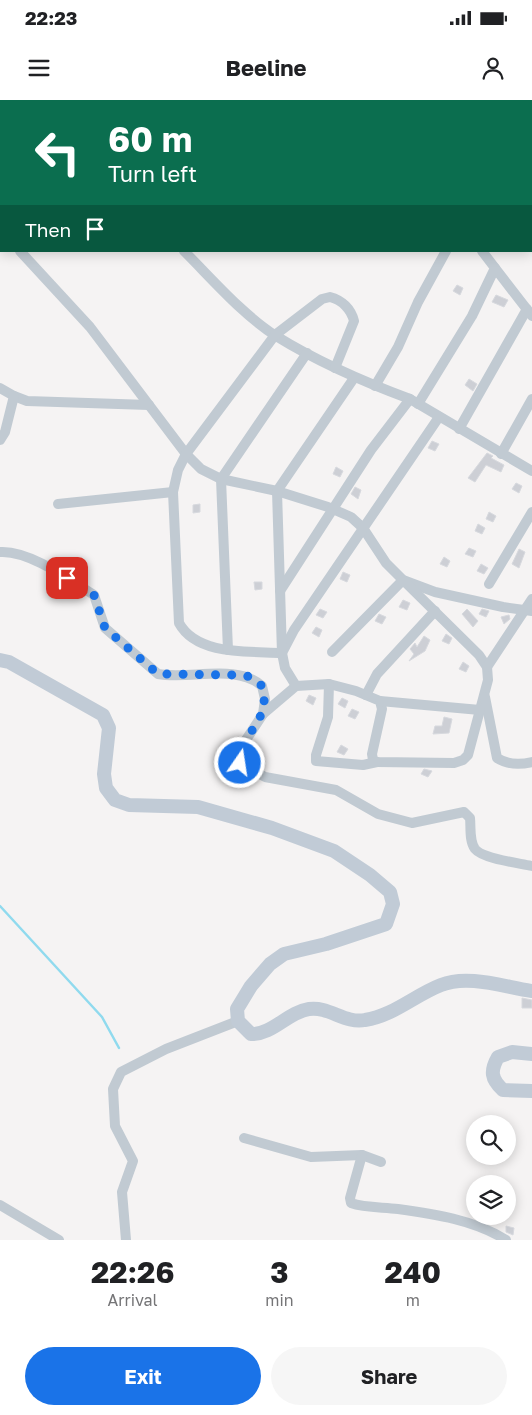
<!DOCTYPE html>
<html lang="en">
<head>
<meta charset="utf-8">
<style>
	body { margin:0; font-family:"Golos Text",sans-serif; background:#f6f6f6; color:#202124; height:100vh; display:flex; flex-direction:column; font-size:19px; white-space:nowrap }
	* { box-sizing:border-box; margin:0 }
	p { font-size:16px; color:#757577 }
	.icon { flex:none; width:28px; height:28px; fill:none; stroke:currentColor; stroke-width:2; stroke-linecap:round; stroke-linejoin:round }
	.map { position:relative; height:1140px; overflow:hidden }
	.side { display:flex; flex-direction:column; background:#fff; flex:1 }
	.side>* { flex:none }
	.top-card { position:absolute; left:0px; top:0px; width:532px; height:152px; box-shadow:0 2px 12px #0003; background:#0b6e4f; color:#fff; overflow:hidden }
	.buttons { position:absolute; left:466px; top:1015px; display:grid; gap:10px }
	.buttons a { display:grid; place-items:center; width:50px; height:50px; border-radius:50%; background:#fff; box-shadow:0 2px 12px #0003; font-size:25px }
	.pin { position:absolute; display:grid; place-items:center; width:42px; height:42px; color:#fff; margin:-21px; border-radius:10px; box-shadow:0 2px 8px #0006 }
	.me { position:absolute; width:55px; margin:-28px; rotate:13deg; stroke-linejoin:round; filter:drop-shadow(0 0 4px #0008) }
	.turn { display:flex; align-items:center; gap:18px; height:105px; padding:0 25px; font-size:22px }
	.turn .icon { width:65px; height:65px; stroke-width:2.5 }
	.turn b { display:block; font-size:35px; line-height:42px }
	.then { display:flex; align-items:center; height:48px; padding:0 25px; background:#0003; gap:10px; font-size:19px }
	.eta { display:flex; justify-content:space-evenly; align-items:center; height:85px; text-align:center }
	.eta b { font-size:30px; font-weight:700; line-height:35px }
	.button { display:flex; gap:10px; margin-top:auto; padding:10px 25px }
	.button a { flex:1; height:58px; border-radius:30px; background:#1a73e8; color:#fff; font-size:20px; font-weight:700; line-height:58px; text-align:center }
	.button a+a { background:#f6f6f6; color:#202124 }
	.status { display:flex; justify-content:space-between; align-items:center; height:35px; padding:0 25px; background:#fff; direction:ltr }
	.status svg { height:14px; fill:currentColor }
	header { display:flex; justify-content:space-between; align-items:center; height:65px; padding:0 25px; background:#fff; font-size:22px; font-weight:700 }
	.map>svg:first-child { display:block }
</style>
</head>
<body>
<div class="status"><b>22:23</b><svg viewBox="0 0 49 12"><path d="M0 12V9h3v3zM5 12V6h3v6zM10 12V3h3v9zM15 12V0h3v12zM26 1h20v11H26zM47 4h2v5h-2z"/></svg></div>
<header><svg class="icon" aria-label="menu" viewBox="0 0 24 24"><path d="M4 6h16M4 12h16M4 18h16"/></svg>Beeline<svg class="icon" aria-label="person" viewBox="0 0 24 24"><circle cx="12" cy="8" r="4"/><path d="M4 21q1-7 8-7t8 7"/></svg></header>
<div class="map">
<svg width="532" height="1140" viewBox="0 0 532 1140">
	<rect width="100%" height="100%" fill="#f5f3f3"/>
	<g fill="none" stroke-linecap="round" stroke-linejoin="round">
		<polyline stroke="#90daee" stroke-width="2.5" points="0,806 102,917 119,948"/>
	</g>
	<g fill="#cdcfd5" stroke="#d7d9de">
		<polygon points="457,185 463,188 460,195 453,191"/>
		<polygon points="496,195 508,200 504,207 492,202"/>
		<polygon points="469,279 477,284 473,291 465,285"/>
		<polygon points="432,341 439,344 435,351 428,348"/>
		<polygon points="487,353 493,356 491,358 504,365 501,372 486,365 475,382 468,378"/>
		<polygon points="336,367 343,371 340,377 333,374"/>
		<polygon points="516,383 522,386 519,393 512,389"/>
		<polygon points="355,387 361,390 358,399 351,394"/>
		<polygon points="200,404 200,412 193,413 193,405"/>
		<polygon points="489,412 496,416 493,422 486,419"/>
		<polygon points="478,424 485,428 482,434 475,431"/>
		<polygon points="469,448 476,451 473,457 465,454"/>
		<polygon points="519,449 525,452 519,468 512,464"/>
		<polygon points="444,457 450,461 447,467 440,464"/>
		<polygon points="481,464 488,468 484,474 477,471"/>
		<polygon points="343,472 350,475 347,482 340,479"/>
		<polygon points="254,482 262,482 262,489 255,490"/>
		<polygon points="403,500 410,503 407,510 399,507"/>
		<polygon points="320,509 327,512 323,518 316,515"/>
		<polygon points="467,509 478,521 473,527 462,514"/>
		<polygon points="482,509 489,511 486,517 479,514"/>
		<polygon points="379,514 386,517 382,524 375,521"/>
		<polygon points="509,515 510,519 504,524 501,517"/>
		<polygon points="316,527 322,530 319,537 312,533"/>
		<polygon points="446,534 452,538 449,544 442,541"/>
		<polygon points="424,536 430,540 425,551 409,561 414,554 410,549 415,543 417,547"/>
		<polygon points="463,562 469,566 466,572 459,569"/>
		<polygon points="309,595 316,598 313,605 306,601"/>
		<polygon points="342,598 348,601 345,608 338,604"/>
		<polygon points="352,609 359,612 355,619 348,616"/>
		<polygon points="444,617 452,619 449,633 433,634 435,626 442,626"/>
		<polygon points="341,645 348,649 344,655 337,652"/>
		<polygon points="424,669 432,671 428,677 421,674"/>
		<polygon points="522,898 532,900 532,908 522,908"/>
		<polygon points="506,1126 514,1128 513,1135 506,1132"/>
	</g>
	<g fill="none" stroke-linecap="round" stroke-linejoin="round">
		<g stroke="#7ad0a6" stroke-width="2" stroke-dasharray="4 2.5" stroke-linecap="butt">
			<polyline points="115,0 117,1"/>
			<polyline points="246,0 248,1"/>
			<polyline points="0,2 2,0"/>
		</g>
		<g stroke="#c1cad2" stroke-width="10">
			<polyline points="531,53 532,54"/>
			<polyline points="531,125 532,126"/>
			<polyline points="0,132 1,134"/>
			<polyline points="0,145 1,144"/>
			<polyline points="20,151 90,227 186,354 201,369 221,379 277,391 328,407 351,417 363,428 386,463 403,480 435,492 503,507 532,511"/>
			<path d="M 184,151 C 213,180 242,214 276,236 C 318,262 364,282 410,299"/>
			<polyline points="495,168 532,216"/>
			<path d="M 335,268 L 354,221 C 351,209 342,200 330,197 L 322,199 L 275,235 L 186,354 L 178,370 L 173,392 L 179,523 C 197,556 250,551 282,553 L 294,530 L 439,317"/>
			<polyline points="375,286 398,247 418,202 446,151"/>
			<polyline points="0,288 14,296 27,301 149,305"/>
			<polyline points="418,304 472,216 495,168 482,151"/>
			<polyline points="459,329 527,209"/>
			<polyline points="0,340 5,332 14,296"/>
			<polyline points="501,354 532,299"/>
			<polyline points="58,404 173,392"/>
			<path d="M 0,452 C 29,450 70,480 94,495 L 105,528 L 158,574 C 189,580 237,563 262,586 L 265,599 L 263,614"/>
			<polyline points="489,484 532,412"/>
			<polyline points="280,491 371,350 410,299 532,371"/>
			<polyline points="228,550 221,379 307,253"/>
			<path d="M 332,552 L 403,480 L 479,555 L 487,567 L 488,580 L 468,655 L 463,660 L 454,663 L 377,662 L 373,660 L 372,654 L 382,609 L 380,601 L 356,591 L 329,584 L 296,586 L 263,614 L 238,652 L 240,663 L 265,677 L 336,690 L 378,714 L 412,723 L 464,712 L 470,718 C 471,727 469,741 475,749 C 483,759 519,763 532,766"/>
			<polyline points="487,567 532,499"/>
			<polyline points="329,584 328,617 316,655 316,661 363,665 377,662"/>
			<polyline points="296,586 285,568 282,553 277,391 354,278"/>
			<polyline points="366,595 377,574 435,511"/>
			<path d="M 485,597 L 497,658 C 508,665 520,665 532,662"/>
			<polyline points="380,601 480,610"/>
			<polyline points="244,1038 311,1057 362,1055 381,1062"/>
			<path d="M 362,1055 L 350,1098 L 351,1103 C 365,1108 383,1107 398,1109 C 434,1114 475,1120 506,1140"/>
			<polyline points="0,1105 59,1140"/>
			<polyline points="126,1140 122,1092 133,1061 115,1026 113,989 121,972 166,949 238,921"/>
		</g>
		<g stroke="#c1cbd6" stroke-width="14">
			<path d="M 0,560 L 9,562 L 103,615 L 109,628 L 104,674 L 106,688 L 115,700 L 129,705 L 198,707 L 272,728 L 334,751 L 370,775 L 390,792 L 393,804 L 386,824 L 326,844 L 284,854 L 270,864 L 251,886 L 237,909 L 238,921 L 251,934 C 272,935 288,912 309,909 C 329,906 345,924 365,920 C 393,916 415,895 441,885 C 468,874 504,887 532,891"/>
			<path d="M 532,954 L 512,952 L 498,957 C 490,971 491,979 503,990 L 532,991"/>
		</g>
	</g>
	<g fill="none" stroke-linecap="round" stroke-linejoin="round">
		<path stroke="#1a73e8" stroke-width="9" stroke-dasharray="0 16.2" d="M 67,478 L 94,495 L 105,528 L 158,574 L 241,575 L 251,577 L 262,586 C 270,611 254,627 241,646 L 238,652 L 240,663"/>
	</g>
</svg>
<div class="buttons">
<a><svg class="icon" aria-label="search" viewBox="0 0 24 24"><circle cx="10" cy="10" r="6"/><path d="M15 15l6 6"/></svg></a>
<a><svg class="icon" aria-label="layers" viewBox="0 0 24 24"><path d="M12 4l9 5-9 5-9-5zM3 14l9 5 9-5"/></svg></a>
</div>
<div class="pin" style="left:67px;top:478px;background:#d93025"><svg class="icon" aria-label="arrive" viewBox="0 0 24 24"><path d="M6 21V4h12l-3 4 3 4H6"/></svg></div>
<svg class="me" style="left:240px;top:663px" viewBox="-20 -20 40 40"><circle r="17" fill="#1a73e8" stroke="#fff" stroke-width="3"/><path d="M0-11L8 9 0 5-8 9z" fill="#fff"/></svg>
<div class="top-card">
<div class="turn"><svg class="icon" aria-label="left" viewBox="0 0 24 24"><path d="M17 20v-9H6M10 6l-5 5 5 5"/></svg><div><b>60 m</b>Turn left</div></div>
<div class="then">Then<svg class="icon" aria-label="arrive" viewBox="0 0 24 24"><path d="M6 21V4h12l-3 4 3 4H6"/></svg></div>
</div>
</div>
<section class="side">
<div class="eta">
<div><b>22:26</b><p>Arrival</p></div>
<div><b>3</b><p>min</p></div>
<div><b>240</b><p>m</p></div>
</div>
<div class="button"><a>Exit</a><a>Share</a></div>
</section>
</body>
</html>
